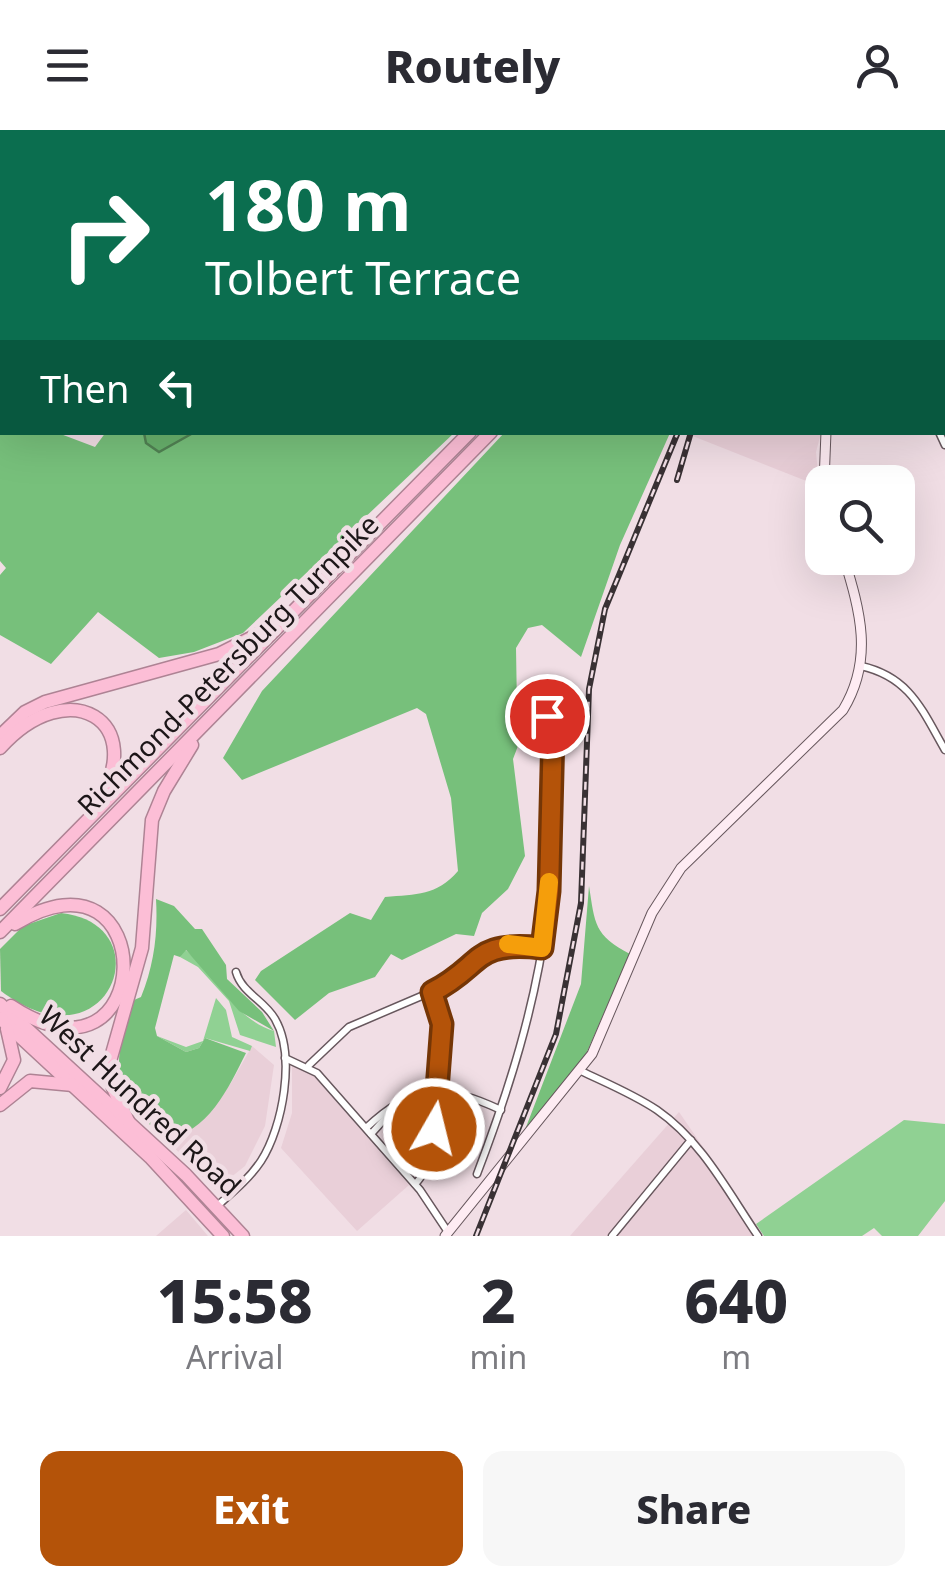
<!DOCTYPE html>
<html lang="en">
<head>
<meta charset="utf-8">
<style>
	body { margin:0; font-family:"Noto Sans",sans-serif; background:#f7f7f7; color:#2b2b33; height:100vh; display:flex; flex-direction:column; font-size:38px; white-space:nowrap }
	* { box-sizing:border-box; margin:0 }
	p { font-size:32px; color:#7c7c81 }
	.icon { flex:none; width:55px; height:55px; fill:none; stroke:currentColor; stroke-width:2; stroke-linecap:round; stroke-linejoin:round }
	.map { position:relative; height:1106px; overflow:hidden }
	.drawer { display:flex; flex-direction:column; background:#fff; flex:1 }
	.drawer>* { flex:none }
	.guide { position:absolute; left:0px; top:0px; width:945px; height:305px; box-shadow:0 10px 40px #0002; background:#0b6e4f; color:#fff; overflow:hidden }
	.controls { position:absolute; left:805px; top:335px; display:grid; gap:20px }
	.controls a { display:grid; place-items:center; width:110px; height:110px; border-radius:20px; background:#fff; box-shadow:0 10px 40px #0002; font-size:50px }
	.pin { position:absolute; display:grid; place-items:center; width:85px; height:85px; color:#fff; margin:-42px; border:5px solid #fff; border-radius:50%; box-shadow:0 2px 10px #0007 }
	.me { position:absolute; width:110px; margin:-55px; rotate:8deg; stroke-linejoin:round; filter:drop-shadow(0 0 8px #0008) }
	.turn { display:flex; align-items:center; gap:35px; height:210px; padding:0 40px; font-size:45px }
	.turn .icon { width:130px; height:130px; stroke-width:2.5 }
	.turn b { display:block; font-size:70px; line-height:85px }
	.then { display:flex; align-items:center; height:95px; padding:0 40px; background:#0003; gap:20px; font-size:38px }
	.eta { display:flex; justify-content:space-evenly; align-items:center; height:170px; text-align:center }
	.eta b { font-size:60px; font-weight:800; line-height:70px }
	.cta { display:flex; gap:20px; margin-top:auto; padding:20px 40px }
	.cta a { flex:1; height:115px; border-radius:20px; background:#b45309; color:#fff; font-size:40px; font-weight:800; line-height:115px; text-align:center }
	.cta a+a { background:#f7f7f7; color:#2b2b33 }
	header { display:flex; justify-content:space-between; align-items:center; height:130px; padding:0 40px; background:#fff; font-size:45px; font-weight:800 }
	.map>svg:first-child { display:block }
</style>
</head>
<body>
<header><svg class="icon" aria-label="menu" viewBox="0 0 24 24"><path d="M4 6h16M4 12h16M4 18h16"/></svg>Routely<svg class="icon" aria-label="person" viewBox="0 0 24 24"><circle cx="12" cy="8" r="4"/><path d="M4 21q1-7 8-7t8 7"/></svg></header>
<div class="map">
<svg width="945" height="1106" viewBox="0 0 945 1106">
	<rect width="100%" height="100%" fill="#f1dee5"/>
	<g fill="#e9cfd8">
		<polygon points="685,303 821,303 816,322 819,356"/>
		<polygon points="252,916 274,935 265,996 245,1036 215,1060 165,1008 183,1007 231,953"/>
		<polygon points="292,935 313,945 409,1055 357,1101 281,1018 292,983"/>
		<polygon points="679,982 764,1106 570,1106"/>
		<polygon points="186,1080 208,1106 156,1106"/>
	</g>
	<g fill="#90d193">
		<path d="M 183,818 C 214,843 235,890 274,901 L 276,917 L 240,905 L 229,871 L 198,837 L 180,827 Z"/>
		<polygon points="216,868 226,880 232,907 252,916 250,921 205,908 199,918 186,922 157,906 186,917 203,911"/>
		<polygon points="904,990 945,994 945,1071 918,1106 882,1106 874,1098 862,1106 764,1106 756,1094"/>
	</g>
	<g fill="#77c07b">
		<polygon points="247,0 620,0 621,2 244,2"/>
		<polygon points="739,0 945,0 945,76 942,2"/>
		<polygon points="0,270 2,302 58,303 95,317 106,302 454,303 243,503 194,522 159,528 98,482 51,534 0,505 0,445 6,438 0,431"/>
		<path d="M 505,302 L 670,303 L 620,415 L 581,527 L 542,495 L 528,498 L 516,518 L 517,578 L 524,600 L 513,629 L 525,726 L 508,759 L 482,783 L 474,806 L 456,804 L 402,830 L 391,824 L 375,847 L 329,863 L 295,890 L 255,850 L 261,841 L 350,783 L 371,790 L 385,767 C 417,764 436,766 458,741 L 451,668 L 426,584 L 417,578 L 242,650 L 223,628 L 262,561 Z"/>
		<path d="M 589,756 C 595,794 594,805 630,824 L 586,924 L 523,1005 L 581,854 Z"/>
		<path d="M 156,769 L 174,776 L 195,799 L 202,799 L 226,835 L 227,849 L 262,882 L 274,901 L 239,881 L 186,820 L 180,827 L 174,825 L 155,898 L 157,906 L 186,922 L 199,918 L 205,908 L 246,923 C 229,957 207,1005 165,1008 L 148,993 L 146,981 C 103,954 121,910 134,870 L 141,867 C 154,835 158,804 156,769 Z"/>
		<path d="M 61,783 C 164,794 109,943 1,861 L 0,819 L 23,796 Z"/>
	</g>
	<polygon fill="#68b16c" stroke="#518253" stroke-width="2.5" points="144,303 144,302 193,303 159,322 146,313"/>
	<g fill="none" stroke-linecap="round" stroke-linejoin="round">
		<defs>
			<g id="street">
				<polyline points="18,0 18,2"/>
				<polyline points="0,70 2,64"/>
				<polyline points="939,302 945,315"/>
				<path d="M 861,536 C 910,547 922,580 945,620"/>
				<polyline points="285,928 317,943 420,1060 448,1102"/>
				<polyline points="309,935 349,897 445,856 490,819 505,814 542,818"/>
				<path d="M 581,941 C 606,953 633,964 657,980 C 702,1011 728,1062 758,1106"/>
				<path d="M 366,998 C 413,954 443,953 501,980"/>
				<polyline points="371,1004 400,972"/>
				<path d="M 477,1044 C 509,960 536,875 547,785 C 554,725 551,661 553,600 L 547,586"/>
				<path d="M 415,1054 C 445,1026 449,899 432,862"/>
				<path d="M 217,1076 C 233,1062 249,1049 261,1031 C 283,997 296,925 275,889 C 264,870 242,863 236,842"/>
				<polyline points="612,1106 691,1010"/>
			</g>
			<g id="secondary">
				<polyline points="629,0 630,2"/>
				<polyline points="942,185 945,184"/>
				<polyline points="824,352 826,302"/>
				<path d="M 445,1106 L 592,924 L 652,783 L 681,738 L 843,580 C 874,529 860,481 844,428"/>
			</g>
			<g id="highway">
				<polyline points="708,2 710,0"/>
				<polyline points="726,2 727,0"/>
				<polyline points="0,606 25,582 45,572 219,524 269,499"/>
				<path d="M 0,618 C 69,541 150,592 97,674"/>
				<polyline points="0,779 470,302"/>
				<polyline points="0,802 491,302"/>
				<polyline points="0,874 186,1045 243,1106"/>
				<path d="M 11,876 C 159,974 162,703 15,794"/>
				<polyline points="0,888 150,1027 223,1106"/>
				<polyline points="0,958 14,930 7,899"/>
				<polyline points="0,975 30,951 73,955"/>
				<polyline points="129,993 113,958 110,931 142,818 152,690 164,661 192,615"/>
			</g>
		</defs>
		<use href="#street" stroke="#67575d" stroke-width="9"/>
		<use href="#secondary" stroke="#67575d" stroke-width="11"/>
		<use href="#highway" stroke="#ae8394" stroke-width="15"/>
		<use href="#street" stroke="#fff" stroke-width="6"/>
		<use href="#secondary" stroke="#feecf3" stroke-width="9"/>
		<use href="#highway" stroke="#fcbed6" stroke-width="12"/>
		<defs>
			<g id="rail">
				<polyline points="858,2 861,0"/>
				<polyline points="677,350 691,302"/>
				<polyline points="476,1106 556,904 581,773 589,559 605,479 678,302"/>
			</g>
		</defs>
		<use href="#rail" stroke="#393134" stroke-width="6"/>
		<use href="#rail" stroke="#f1dee5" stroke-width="2.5" stroke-dasharray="8" stroke-linecap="butt"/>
	</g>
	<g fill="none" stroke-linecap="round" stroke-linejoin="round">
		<defs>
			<path id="route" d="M 434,999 L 442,894 L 432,862 C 484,836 471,810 542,818 L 549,761 L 553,600 L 547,586"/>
		</defs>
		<use href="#route" stroke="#753606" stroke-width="25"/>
		<use href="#route" stroke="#b45309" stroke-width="18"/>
		<polyline stroke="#f59e0b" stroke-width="18" points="508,814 542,818 549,752"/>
	</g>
	<g text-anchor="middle" stroke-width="9" stroke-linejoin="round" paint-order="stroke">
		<g font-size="28" fill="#1c1618" stroke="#f1dee5">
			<text transform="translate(228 535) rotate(-45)" y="10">Richmond-Petersburg Turnpike</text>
			<text transform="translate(140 971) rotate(43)" y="10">West Hundred Road</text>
		</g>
	</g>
</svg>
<div class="controls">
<a><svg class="icon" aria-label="search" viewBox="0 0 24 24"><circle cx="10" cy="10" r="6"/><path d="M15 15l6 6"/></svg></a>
</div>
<div class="pin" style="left:547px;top:586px;background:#d93025"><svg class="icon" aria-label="arrive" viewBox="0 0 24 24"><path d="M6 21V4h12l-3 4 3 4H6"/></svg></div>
<svg class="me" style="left:434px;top:999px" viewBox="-20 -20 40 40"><circle r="17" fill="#b45309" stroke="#fff" stroke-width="3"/><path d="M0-11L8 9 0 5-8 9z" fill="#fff"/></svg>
<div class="guide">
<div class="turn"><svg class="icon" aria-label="right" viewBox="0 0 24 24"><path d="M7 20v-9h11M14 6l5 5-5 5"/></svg><div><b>180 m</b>Tolbert Terrace</div></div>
<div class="then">Then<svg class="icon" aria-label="left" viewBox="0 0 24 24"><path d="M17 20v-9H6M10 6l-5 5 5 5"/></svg></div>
</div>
</div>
<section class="drawer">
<div class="eta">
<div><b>15:58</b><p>Arrival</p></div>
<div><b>2</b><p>min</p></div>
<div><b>640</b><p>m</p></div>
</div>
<div class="cta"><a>Exit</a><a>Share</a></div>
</section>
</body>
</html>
